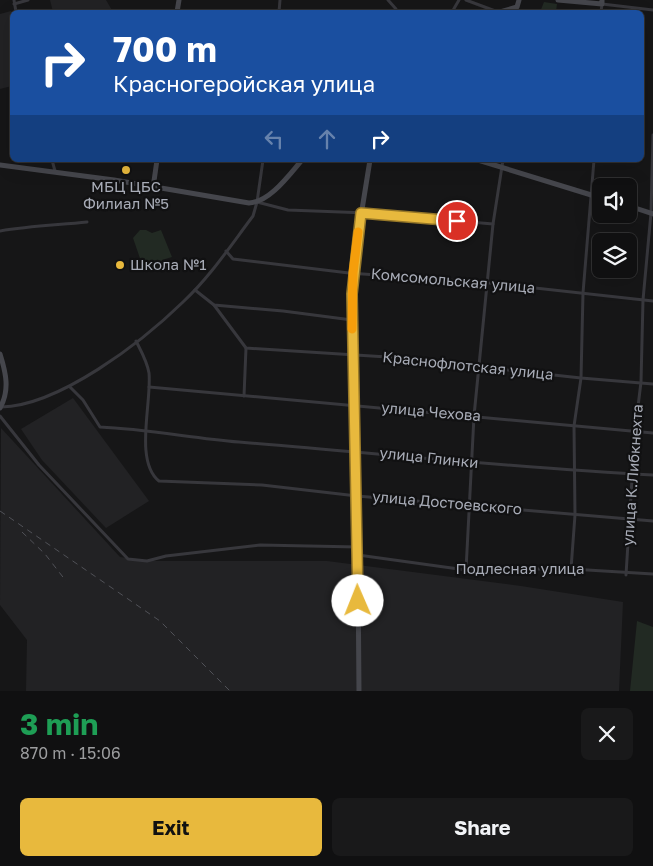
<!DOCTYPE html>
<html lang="en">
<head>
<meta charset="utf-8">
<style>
	body { margin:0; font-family:"Golos Text",sans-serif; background:#19191a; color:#f1f3f6; height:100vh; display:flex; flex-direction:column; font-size:19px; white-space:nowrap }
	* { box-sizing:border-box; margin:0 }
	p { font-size:16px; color:#9c9d9f }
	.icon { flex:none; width:28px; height:28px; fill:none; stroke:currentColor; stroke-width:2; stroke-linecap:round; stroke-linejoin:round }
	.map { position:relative; height:691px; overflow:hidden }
	.side { display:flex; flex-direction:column; background:#101011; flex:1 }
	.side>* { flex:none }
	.hud { position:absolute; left:10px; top:10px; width:634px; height:152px; border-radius:8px; box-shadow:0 5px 20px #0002,0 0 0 1px #303031; background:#1a4fa0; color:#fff; overflow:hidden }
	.tools { position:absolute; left:592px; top:178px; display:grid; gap:10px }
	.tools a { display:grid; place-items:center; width:45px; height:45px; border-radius:8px; background:#101011; box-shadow:0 5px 20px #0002,0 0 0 1px #303031; font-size:25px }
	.pin { position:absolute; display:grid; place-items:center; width:42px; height:42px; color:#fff; margin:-21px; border:2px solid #fff; border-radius:50%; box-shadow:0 1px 5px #0007 }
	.me { position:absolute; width:55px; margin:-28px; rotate:359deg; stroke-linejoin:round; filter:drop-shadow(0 0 4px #0008) }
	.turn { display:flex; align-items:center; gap:18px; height:105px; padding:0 20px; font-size:22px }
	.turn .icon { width:65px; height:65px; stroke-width:2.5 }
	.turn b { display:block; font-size:35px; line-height:42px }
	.lanes { display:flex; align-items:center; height:48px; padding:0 20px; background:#0003; justify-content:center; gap:25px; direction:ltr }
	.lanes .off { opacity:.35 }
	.round { display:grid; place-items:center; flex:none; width:52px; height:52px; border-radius:8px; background:#19191a }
	.headline { display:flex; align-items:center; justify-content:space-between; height:85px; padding:0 20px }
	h1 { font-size:30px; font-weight:700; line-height:38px; color:#1e9e55 }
	.primary-button { display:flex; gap:10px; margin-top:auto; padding:10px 20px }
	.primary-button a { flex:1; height:58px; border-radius:8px; background:#e8b93d; color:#111; font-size:20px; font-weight:700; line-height:58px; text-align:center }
	.primary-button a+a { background:#19191a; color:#f1f3f6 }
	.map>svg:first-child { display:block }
</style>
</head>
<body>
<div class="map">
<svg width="653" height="691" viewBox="0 0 653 691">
	<rect width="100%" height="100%" fill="#161617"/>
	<g fill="#222224">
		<polygon points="50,0 106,0 113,12 53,12"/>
		<polygon points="11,11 12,86 0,89 0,14"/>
		<polygon points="73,398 149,501 106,528 42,460 21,429"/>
		<polygon points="1,428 120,557 147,561 327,561 521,586 623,602 619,691 26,691 27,640 0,605"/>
	</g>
	<g fill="#222a23">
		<polygon points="544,2 557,4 556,11 563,12 540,12"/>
		<polygon points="140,230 146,230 152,233 161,230 172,257 162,260 157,269 150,270 143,267 133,238"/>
		<polygon points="637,621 653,627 653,691 630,691"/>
	</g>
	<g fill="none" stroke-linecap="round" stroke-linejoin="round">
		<g stroke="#37373c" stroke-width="3">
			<polyline points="14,0 16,12"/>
			<polyline points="388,0 396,9 396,12"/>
			<polyline points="466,0 498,12"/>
			<polyline points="14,4 28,0"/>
			<polyline points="279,12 280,0"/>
			<polyline points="452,12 459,0"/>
			<polyline points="601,12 602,4 653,10"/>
			<polyline points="52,160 55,171"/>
			<polyline points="257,202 288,210 367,213 493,224"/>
			<path d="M 0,231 C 29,226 58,225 87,222"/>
			<polyline points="226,251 233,259 349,273 489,283 653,301"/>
			<polyline points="195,290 214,305 283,311 352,320"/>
			<polyline points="214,305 246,348 387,357 581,378 653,384"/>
			<path d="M 136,341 C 141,351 147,361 149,373 C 152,402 134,461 159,481 L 262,485 L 357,496 L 653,521"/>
			<path d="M 70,387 L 83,400 L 100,427 C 146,429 192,438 239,442 C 377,453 515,468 653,475"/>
			<polyline points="149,387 653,433"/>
			<polyline points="244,396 246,348"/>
			<path d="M 1,407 C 59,406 142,342 183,302 C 210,277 231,245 253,216 L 257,202 L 263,160"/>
			<polyline points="0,416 39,465 128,559 147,561 166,556 260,545 358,547"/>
			<polyline points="358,555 466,570 509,572 518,569 571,569 653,574"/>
			<polyline points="571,569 575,515 574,426 581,378 583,293 594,160"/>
			<polyline points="466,570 474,416 493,224 503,160"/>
			<polyline points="626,575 635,431 641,382 643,300 651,213 653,135"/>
		</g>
		<g stroke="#45464c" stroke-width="5">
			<polyline points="558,0 602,4 602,0"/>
			<polyline points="177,12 179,0"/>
			<polyline points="500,12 517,7 519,0"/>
			<polyline points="478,160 601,198"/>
			<path d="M 0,165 L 114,180 L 249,203 C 270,202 289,175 302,160"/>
			<polyline points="153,188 157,160"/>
			<polyline points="629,206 653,214"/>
			<path d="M 0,354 C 6,373 10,390 0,408"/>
			<polyline points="359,691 357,451 352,294 355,253 370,160"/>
		</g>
		<g stroke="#505157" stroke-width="1" stroke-dasharray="6 5" stroke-linecap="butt">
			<polyline points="0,511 160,621 230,691"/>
			<polyline points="22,532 45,554 66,581"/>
		</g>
	</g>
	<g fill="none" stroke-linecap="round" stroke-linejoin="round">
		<defs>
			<polyline id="route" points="358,601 352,294 361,213 457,221"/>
		</defs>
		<use href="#route" stroke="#977828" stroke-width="12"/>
		<use href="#route" stroke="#e8b93d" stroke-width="9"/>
		<polyline stroke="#f59e0b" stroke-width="9" points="352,329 353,273 358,232"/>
	</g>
	<g fill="#e8b93d" stroke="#111112" stroke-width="2">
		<circle cx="126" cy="170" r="5"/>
		<circle cx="120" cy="265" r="5"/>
	</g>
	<g text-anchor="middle" stroke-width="4.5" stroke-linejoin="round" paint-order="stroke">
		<g font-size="15" fill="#a8acb7" stroke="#111112">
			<text x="126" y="192">МБЦ ЦБС<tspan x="126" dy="17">Филиал №5</tspan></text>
			<text x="130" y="270" text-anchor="start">Школа №1</text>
		</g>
		<g font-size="15" fill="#a8acb7" stroke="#111112">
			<text transform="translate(453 281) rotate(5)" y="5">Комсомольская улица</text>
			<text transform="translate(468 366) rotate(6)" y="5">Краснофлотская улица</text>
			<text transform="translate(431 412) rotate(5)" y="5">улица Чехова</text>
			<text transform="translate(429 458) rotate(6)" y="5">улица Глинки</text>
			<text transform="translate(633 475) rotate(-86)" y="5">улица К.Либкнехта</text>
			<text transform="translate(447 503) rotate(5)" y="5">улица Достоевского</text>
			<text x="520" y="574">Подлесная улица</text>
		</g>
	</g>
</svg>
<div class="tools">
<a><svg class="icon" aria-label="sound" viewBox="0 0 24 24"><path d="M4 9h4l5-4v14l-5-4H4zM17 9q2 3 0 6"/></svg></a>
<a><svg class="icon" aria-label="layers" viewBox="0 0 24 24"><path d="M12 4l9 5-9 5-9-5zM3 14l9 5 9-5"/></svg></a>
</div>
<div class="pin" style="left:457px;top:221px;background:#d93025"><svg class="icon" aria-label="arrive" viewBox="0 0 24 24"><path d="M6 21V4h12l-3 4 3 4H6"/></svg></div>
<svg class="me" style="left:358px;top:601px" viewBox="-20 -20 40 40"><circle r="19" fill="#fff"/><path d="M0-13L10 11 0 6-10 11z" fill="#e8b93d"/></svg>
<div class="hud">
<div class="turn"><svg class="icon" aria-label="right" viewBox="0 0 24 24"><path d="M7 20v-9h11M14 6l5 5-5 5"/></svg><div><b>700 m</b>Красногеройская улица</div></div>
<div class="lanes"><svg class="icon off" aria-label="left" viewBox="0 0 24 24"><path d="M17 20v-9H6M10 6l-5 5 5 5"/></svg><svg class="icon off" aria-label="ahead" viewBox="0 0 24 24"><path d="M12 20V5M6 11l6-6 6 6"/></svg><svg class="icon" aria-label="right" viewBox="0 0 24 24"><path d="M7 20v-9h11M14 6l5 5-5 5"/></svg></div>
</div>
</div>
<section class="side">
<div class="headline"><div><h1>3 min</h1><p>870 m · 15:06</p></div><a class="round"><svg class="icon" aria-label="close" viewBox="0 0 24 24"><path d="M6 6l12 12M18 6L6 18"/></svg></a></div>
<div class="primary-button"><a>Exit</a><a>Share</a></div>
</section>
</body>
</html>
